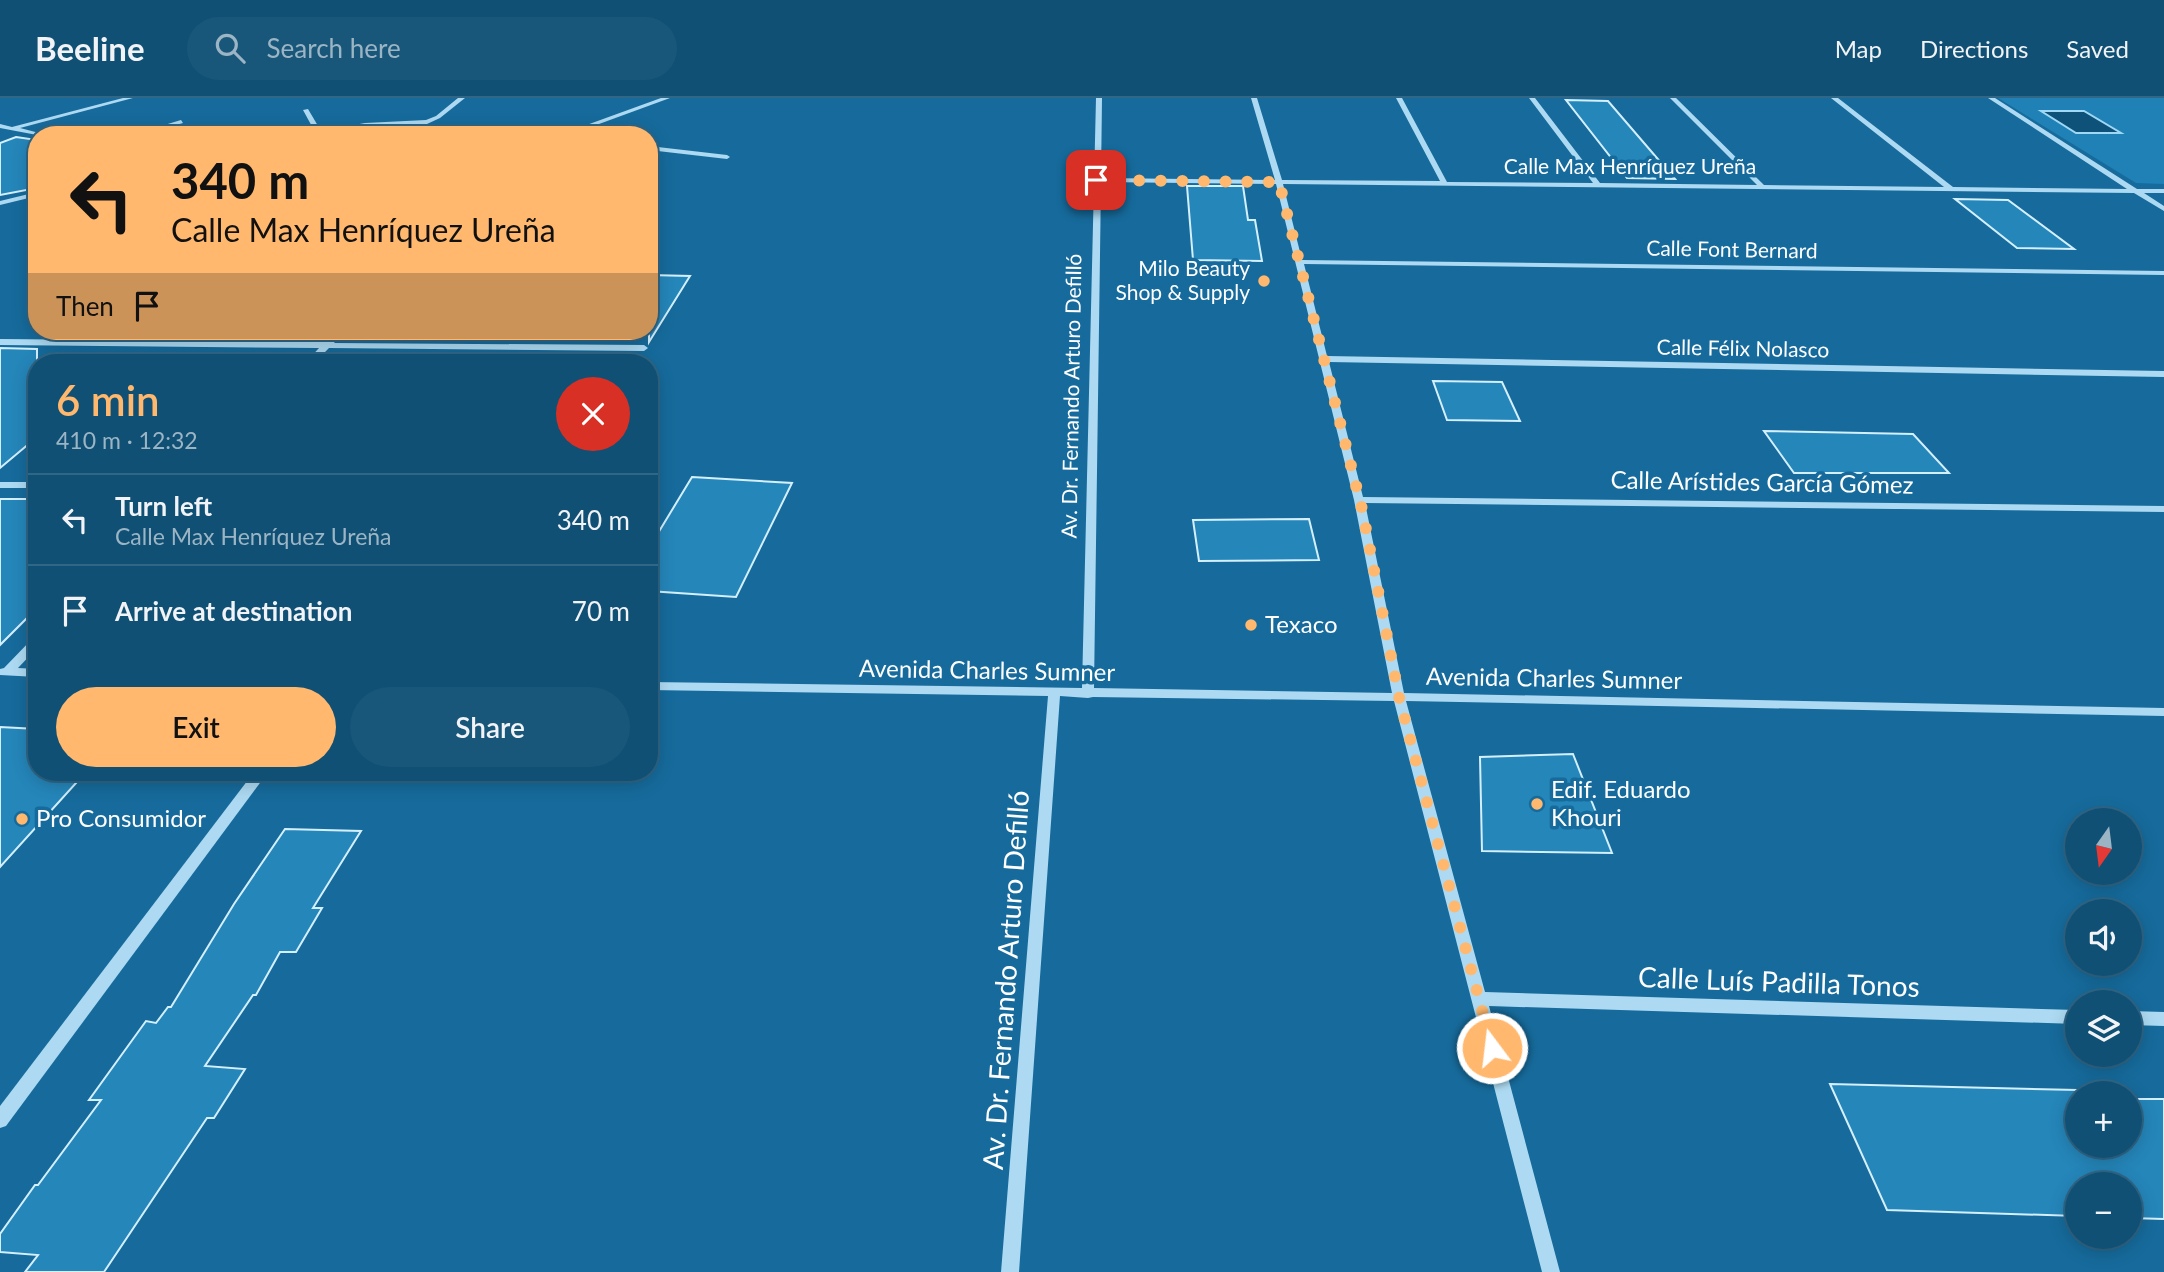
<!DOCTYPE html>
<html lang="en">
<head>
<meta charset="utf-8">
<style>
	body { margin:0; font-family:Lato,sans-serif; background:#19577a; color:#f1f3f6; height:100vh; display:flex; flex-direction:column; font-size:26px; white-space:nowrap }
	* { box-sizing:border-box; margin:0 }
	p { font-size:23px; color:#9cb5c5 }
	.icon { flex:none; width:38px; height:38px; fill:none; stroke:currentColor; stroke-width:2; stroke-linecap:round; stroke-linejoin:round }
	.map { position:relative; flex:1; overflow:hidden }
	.panel { position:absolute; left:28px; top:256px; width:630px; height:427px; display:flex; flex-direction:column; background:#105075; border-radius:28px; box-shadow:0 4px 18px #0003,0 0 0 2px #306787 }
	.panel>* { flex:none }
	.hud { position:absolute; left:28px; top:28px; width:630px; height:214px; border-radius:28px; box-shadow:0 4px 18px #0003,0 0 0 2px #306787; background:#ffb86e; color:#111; overflow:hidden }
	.needle { width:46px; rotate:194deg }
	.fabs { position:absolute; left:2065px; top:710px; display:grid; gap:14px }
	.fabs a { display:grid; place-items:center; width:77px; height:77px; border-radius:50%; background:#105075; box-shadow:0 4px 18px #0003,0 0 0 2px #306787; font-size:35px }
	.pin { position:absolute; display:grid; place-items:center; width:60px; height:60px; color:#fff; margin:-30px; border-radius:14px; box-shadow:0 4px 10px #0006 }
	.me { position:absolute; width:77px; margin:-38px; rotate:345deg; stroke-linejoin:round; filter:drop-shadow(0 0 5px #0008) }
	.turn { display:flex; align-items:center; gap:24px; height:147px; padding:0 28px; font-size:32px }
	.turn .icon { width:91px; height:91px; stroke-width:2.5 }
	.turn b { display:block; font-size:49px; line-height:60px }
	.then { display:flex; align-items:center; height:66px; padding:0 28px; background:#0003; gap:14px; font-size:26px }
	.round { display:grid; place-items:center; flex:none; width:74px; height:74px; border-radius:37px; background:#19577a }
	.summary { display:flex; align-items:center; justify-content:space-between; height:119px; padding:0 28px }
	h1 { font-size:42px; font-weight:600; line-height:52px; color:#ffb86e }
	.action { display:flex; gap:14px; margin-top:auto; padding:14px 28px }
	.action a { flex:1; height:80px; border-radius:42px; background:#ffb86e; color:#111; font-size:28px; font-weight:600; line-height:80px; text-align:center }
	.action a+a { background:#19577a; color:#f1f3f6 }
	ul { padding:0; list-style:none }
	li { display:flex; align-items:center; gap:21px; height:91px; padding:0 28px; border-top:2px solid #306787 }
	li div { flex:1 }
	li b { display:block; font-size:26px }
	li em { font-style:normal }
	header { display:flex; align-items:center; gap:42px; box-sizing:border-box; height:98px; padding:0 35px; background:#105075; border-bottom:2px solid #306787 }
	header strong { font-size:33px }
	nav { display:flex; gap:38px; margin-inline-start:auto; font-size:24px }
	.search { width:490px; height:63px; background:#19577a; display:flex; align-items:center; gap:18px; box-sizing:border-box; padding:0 24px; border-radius:38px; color:#9cb5c5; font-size:26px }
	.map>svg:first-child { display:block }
</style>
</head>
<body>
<header>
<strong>Beeline</strong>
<div class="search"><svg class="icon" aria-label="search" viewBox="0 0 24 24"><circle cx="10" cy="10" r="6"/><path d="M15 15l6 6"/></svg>Search here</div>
<nav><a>Map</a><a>Directions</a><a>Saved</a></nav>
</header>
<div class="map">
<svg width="2164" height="1174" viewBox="0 0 2164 1174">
	<rect width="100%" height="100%" fill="#166b9c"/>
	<polygon fill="#1f81b5" points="1998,0 2164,0 2164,86 2136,85"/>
	<polygon fill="#0e5179" stroke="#9fd8f5" stroke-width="2" points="2041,13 2084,13 2121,35 2076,35"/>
	<g fill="#2586ba" stroke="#d4effd" stroke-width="2">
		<polygon points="1566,2 1608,3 1675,81 1627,80"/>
		<polygon points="16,39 37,42 37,90 0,97 0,45"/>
		<polygon points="1187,88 1243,88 1248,122 1255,122 1262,163 1193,162"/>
		<polygon points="1955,101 2008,102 2074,151 2017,150"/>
		<polygon points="649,177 690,178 649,244"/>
		<polygon points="0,250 37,251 37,339 0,370"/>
		<polygon points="1433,283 1502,284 1520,323 1447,322"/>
		<polygon points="1764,333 1913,336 1949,375 1794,375"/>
		<polygon points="692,379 792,385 736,499 649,493 649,450"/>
		<polygon points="0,401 37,401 37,510 0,547"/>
		<polygon points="1309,421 1319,462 1199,463 1193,422"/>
		<polygon points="0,629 37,631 37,674 86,674 0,769"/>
		<polygon points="1573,656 1612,755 1482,753 1480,659"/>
		<polygon points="285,731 361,733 313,810 322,810 296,854 280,854 256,897 253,897 205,968 245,971 214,1020 207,1020 104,1174 25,1174 38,1157 0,1154 0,1136 35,1087 38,1087 101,1002 89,1002 146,923 156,925 168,909 171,909 234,806"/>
		<polygon points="1830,986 2077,992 2077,1048 2130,1048 2130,1001 2164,1001 2164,1121 2130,1120 2130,1087 2077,1087 2077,1118 1887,1112"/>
	</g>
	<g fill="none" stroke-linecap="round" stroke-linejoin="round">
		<g fill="#addaf2" fill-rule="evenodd">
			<polygon points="123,0 133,0 20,30 47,37 37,37 0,30 0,26 12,29"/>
			<polygon points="458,0 465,0 440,20 427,26 365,29 322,37 307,37 315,34 303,12 308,11 321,33 365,25 426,22 436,18"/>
			<polygon points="661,0 670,0 569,37 559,37"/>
			<path d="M 1096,0 L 1102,0 L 1101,80 L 1275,82 L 1251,0 L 1257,0 L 1282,82 L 1440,83 L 1396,0 L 1402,0 L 1447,84 L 1593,85 L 1529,0 L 1535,0 L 1600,85 L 1757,87 L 1670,0 L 1676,0 L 1764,87 L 1944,89 L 1831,0 L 1838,0 L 1953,89 L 2127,91 L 1988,0 L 1995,0 L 2137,91 L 2164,91 L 2164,95 L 2144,95 L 2164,108 L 2164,113 L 2134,95 L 1283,86 L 1302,162 L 2164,173 L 2164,177 L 1304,166 L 1327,258 L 2164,273 L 2164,279 L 1329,264 L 1363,399 L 2164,408 L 2164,414 L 1365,405 L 1404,595 L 2164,610 L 2164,618 L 1406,603 L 1485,894 L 2077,912 L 2077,926 L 1489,908 L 1560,1174 L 1542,1174 L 1394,603 L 1093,599 L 1088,600 L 1060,598 L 1019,1174 L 1001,1174 L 1048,598 L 649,592 L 649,584 L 1082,590 ZM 1101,84 L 1276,86 L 1354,402 L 1392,595 L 1094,590 Z"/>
			<polygon points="181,22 183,25 142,37 131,37"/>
			<polygon points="649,48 727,57 730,59 727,61 649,52"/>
			<polygon points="37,94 37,98 0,107 0,103"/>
			<polygon points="649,130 657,130 658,132 649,134"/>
			<polygon points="336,233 344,233 334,245 644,247 648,250 644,253 329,250 315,264 306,264 319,250 0,247 0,241 324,244"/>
			<rect x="0" y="384" width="37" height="6"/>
			<polygon points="37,539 37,550 18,570 37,571 37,579 0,577 0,571 4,570 33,540"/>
			<polygon points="254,674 268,674 6,1028 0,1030 0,1008"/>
			<polygon points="2130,913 2164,914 2164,928 2130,927"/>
		</g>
	</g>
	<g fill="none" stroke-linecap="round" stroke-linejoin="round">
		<polyline stroke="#ffb86e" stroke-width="12" stroke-dasharray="0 21.6" points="1096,82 1279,84 1362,411 1399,599 1492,950"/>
	</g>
	<g fill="#ffb86e" stroke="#166b9c" stroke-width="2.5">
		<circle cx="1264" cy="183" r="7"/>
		<circle cx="1251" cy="527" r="7"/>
		<circle cx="1537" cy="706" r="7"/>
		<circle cx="22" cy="721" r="7"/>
	</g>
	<g text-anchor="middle" stroke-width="7" stroke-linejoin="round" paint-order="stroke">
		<g font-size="21" fill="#fff" stroke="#166b9c">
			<text x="1630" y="76">Calle Max Henríquez Ureña</text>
			<text transform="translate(1732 152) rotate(1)" y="7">Calle Font Bernard</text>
			<text transform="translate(1743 251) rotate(1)" y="7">Calle Félix Nolasco</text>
			<text transform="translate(1072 298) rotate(-89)" y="7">Av. Dr. Fernando Arturo Defilló</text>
		</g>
		<g font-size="21" fill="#fff" stroke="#166b9c" text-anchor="end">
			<text x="1250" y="178">Milo Beauty<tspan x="1250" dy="24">Shop &amp; Supply</tspan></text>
		</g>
		<g font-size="24" fill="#fff" stroke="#166b9c">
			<text transform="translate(1762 385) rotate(1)" y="8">Calle Arístides García Gómez</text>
			<text transform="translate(987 573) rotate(1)" y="8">Avenida Charles Sumner</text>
			<text transform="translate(1554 581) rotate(1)" y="8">Avenida Charles Sumner</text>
		</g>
		<g font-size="24" fill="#fff" stroke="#166b9c" text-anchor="start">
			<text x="1265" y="535">Texaco</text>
			<text x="1551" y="700">Edif. Eduardo<tspan x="1551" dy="28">Khouri</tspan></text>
			<text x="36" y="729">Pro Consumidor</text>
		</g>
		<g font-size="28" fill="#fff" stroke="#166b9c">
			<text transform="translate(1006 882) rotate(-86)" y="10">Av. Dr. Fernando Arturo Defilló</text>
			<text transform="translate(1779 884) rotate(2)" y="10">Calle Luís Padilla Tonos</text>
		</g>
	</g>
</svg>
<div class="fabs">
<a><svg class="needle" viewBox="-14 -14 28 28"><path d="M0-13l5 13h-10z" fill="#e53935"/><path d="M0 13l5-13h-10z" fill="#9cb5c5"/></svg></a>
<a><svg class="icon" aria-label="sound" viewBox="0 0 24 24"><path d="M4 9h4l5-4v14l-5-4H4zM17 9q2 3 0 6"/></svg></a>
<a><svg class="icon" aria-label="layers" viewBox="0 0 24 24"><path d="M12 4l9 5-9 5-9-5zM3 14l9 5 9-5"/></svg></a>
<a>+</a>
<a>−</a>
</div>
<div class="pin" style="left:1096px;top:82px;background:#d93025"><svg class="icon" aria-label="arrive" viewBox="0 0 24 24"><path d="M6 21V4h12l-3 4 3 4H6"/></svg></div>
<svg class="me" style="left:1492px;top:950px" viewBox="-20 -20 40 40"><circle r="17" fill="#ffb86e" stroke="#fff" stroke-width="3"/><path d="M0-11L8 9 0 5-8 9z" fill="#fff"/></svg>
<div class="hud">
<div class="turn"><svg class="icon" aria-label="left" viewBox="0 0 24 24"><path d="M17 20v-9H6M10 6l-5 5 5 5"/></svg><div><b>340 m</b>Calle Max Henríquez Ureña</div></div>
<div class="then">Then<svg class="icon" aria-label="arrive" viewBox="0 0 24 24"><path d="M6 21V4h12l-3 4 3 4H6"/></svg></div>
</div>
<section class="panel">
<div class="summary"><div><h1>6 min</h1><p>410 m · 12:32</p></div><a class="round" style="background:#d93025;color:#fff"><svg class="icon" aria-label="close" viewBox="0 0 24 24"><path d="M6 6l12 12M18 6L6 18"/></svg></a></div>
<ul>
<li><svg class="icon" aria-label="left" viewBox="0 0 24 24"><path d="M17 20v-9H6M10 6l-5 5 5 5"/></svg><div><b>Turn left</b><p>Calle Max Henríquez Ureña</p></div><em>340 m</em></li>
<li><svg class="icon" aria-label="arrive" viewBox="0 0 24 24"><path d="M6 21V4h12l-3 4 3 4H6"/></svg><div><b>Arrive at destination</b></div><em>70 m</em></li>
</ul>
<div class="action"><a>Exit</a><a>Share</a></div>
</section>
</div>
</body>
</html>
